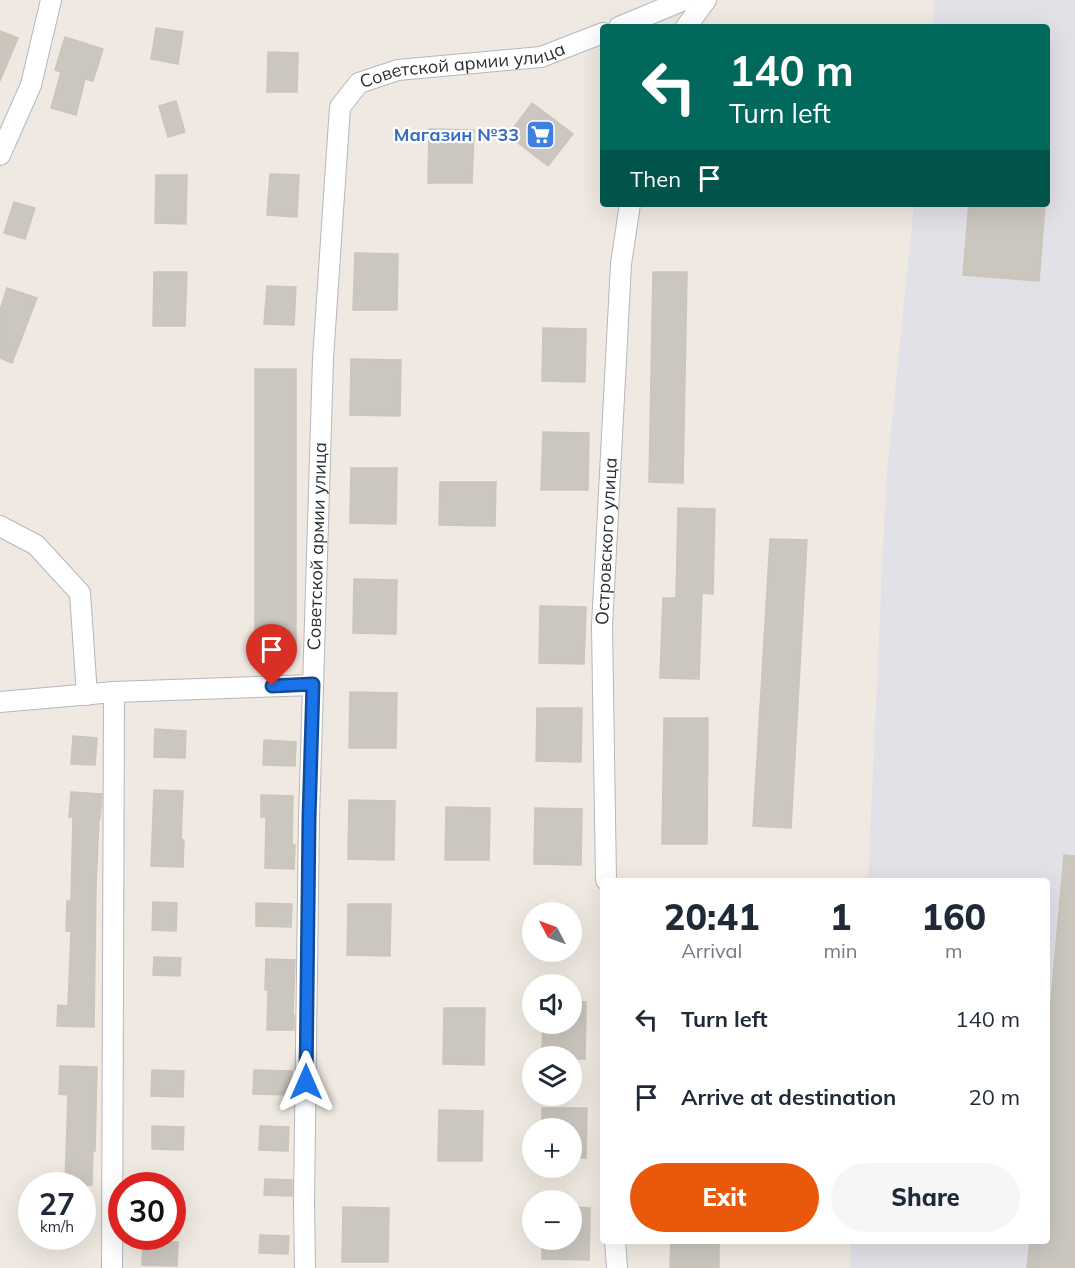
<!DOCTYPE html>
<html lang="en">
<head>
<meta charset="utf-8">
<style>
	body { margin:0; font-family:Mulish,sans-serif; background:#f6f6f7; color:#1f2937; height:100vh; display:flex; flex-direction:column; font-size:22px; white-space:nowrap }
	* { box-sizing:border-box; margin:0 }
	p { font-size:20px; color:#747a83 }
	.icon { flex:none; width:33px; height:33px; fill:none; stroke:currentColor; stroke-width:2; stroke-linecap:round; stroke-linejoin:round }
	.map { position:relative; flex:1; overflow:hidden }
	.panel { position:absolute; left:600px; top:878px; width:450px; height:366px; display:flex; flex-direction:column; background:#fff; border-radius:6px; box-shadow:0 6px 24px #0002 }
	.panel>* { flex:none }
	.guide { position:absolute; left:600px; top:24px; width:450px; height:183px; border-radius:6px; box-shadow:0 6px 24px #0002; background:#00695c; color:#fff; overflow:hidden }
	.needle { width:39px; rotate:311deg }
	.buttons { position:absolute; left:522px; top:902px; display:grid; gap:12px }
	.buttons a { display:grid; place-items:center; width:60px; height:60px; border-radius:50%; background:#fff; box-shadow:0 6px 24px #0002; font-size:30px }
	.speed { position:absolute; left:18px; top:1172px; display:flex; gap:12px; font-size:30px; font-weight:700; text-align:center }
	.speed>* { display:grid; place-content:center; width:78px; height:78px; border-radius:50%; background:#fff; box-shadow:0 6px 24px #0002; line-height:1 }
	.speed small { font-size:15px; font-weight:400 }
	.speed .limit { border:9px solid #d22; background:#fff; color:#111 }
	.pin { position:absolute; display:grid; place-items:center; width:51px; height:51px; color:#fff; margin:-62px -26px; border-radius:50% 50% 50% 0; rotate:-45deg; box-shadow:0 0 6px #0007 }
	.pin .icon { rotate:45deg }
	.me { position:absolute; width:66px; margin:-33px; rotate:0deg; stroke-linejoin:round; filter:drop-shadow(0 0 4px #0008) }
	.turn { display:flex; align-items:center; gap:21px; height:126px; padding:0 30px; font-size:27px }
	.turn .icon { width:78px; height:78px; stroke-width:2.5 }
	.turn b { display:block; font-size:42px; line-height:51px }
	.then { display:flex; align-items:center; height:57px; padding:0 30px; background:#0003; gap:12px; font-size:22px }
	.eta { display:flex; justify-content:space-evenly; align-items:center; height:102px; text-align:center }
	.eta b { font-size:36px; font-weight:800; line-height:42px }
	.action { display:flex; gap:12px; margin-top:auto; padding:12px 30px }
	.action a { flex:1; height:69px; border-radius:36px; background:#ea580c; color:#fff; font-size:24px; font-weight:800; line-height:69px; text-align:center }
	.action a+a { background:#f6f6f7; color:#1f2937 }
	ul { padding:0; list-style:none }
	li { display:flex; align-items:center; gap:18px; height:78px; padding:0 30px }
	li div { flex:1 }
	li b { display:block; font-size:22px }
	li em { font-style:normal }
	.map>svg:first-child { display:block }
</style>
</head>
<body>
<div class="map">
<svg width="1075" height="1268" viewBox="0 0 1075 1268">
	<rect width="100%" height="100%" fill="#efe9e1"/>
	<polygon fill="#e3e1e8" points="934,0 1075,0 1075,1268 850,1268 851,1241 1047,1240 1047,880 868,880 886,482 914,204 1047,204 1047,27 932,27"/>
	<g fill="#cbc7bf" stroke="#cbc5ba" stroke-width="1.5">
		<polygon points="156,28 183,32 178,64 151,59"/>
		<polygon points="0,31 18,38 0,81"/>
		<polygon points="65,37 103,49 93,81 85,79 76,115 51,108 61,72 55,70"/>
		<polygon points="268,52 298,53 297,92 267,92"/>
		<polygon points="176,101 185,132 168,137 159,106"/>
		<polygon points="532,103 573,134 548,166 508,135"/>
		<polygon points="429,129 474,130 472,183 428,183"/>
		<polygon points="270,174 299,175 297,217 267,215"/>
		<polygon points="156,175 187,175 186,224 155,223"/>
		<polygon points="14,202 35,208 25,239 4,233"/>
		<polygon points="969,204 1045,204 1039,281 963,275"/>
		<polygon points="355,253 398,254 397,310 353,310"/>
		<polygon points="154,272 187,272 185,326 153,326"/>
		<polygon points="653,272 687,272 683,483 649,482"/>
		<polygon points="267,286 296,287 294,325 264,324"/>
		<polygon points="7,288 37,298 12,363 0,358 0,310"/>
		<polygon points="543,328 586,329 585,382 542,381"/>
		<polygon points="351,359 401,360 400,416 350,415"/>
		<rect x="255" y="369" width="41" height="277"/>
		<polygon points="543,432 589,433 588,490 541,490"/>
		<polygon points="351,468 397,468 396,524 350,523"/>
		<polygon points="440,482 496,482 495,526 439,525"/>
		<polygon points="678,508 715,509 713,594 702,593 699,679 660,678 663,598 676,598"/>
		<polygon points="770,539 807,540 791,828 753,826"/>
		<polygon points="354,579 397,580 396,634 353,633"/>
		<polygon points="540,606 586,607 584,664 539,663"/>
		<polygon points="350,692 397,693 396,748 349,748"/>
		<polygon points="537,708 582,708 581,762 536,761"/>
		<polygon points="664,718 708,718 707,844 662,844"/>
		<polygon points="155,729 186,731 185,758 154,757"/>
		<polygon points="73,736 97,738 95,765 71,764"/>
		<polygon points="264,740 296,742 295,766 263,765"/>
		<polygon points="154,790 183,791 181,840 184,840 183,867 151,866"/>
		<polygon points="71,792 102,794 100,819 99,819 96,885 94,1027 57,1026 58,1005 68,1006 71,931 66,931 67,901 71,901 73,817 69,817"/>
		<polygon points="261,795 293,796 292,845 295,845 294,869 265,868 266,817 261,817"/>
		<polygon points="349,800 395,801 394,860 348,859"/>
		<polygon points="446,807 490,808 489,860 445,860"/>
		<polygon points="535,808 582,809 581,865 534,864"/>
		<polygon points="1064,855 1075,856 1075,1268 1027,1268 1030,1240 1047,1240 1047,1047"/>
		<polygon points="153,902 177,903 176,931 152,930"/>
		<polygon points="256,903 292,904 291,927 256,926"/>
		<polygon points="348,904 391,904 390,956 347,955"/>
		<polygon points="154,957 181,958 180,976 153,975"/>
		<polygon points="266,959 295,960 293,1015 294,1015 294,1030 267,1030 268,990 265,990"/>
		<polygon points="572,1001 586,1002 585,1059 572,1059 572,1056 542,1056 543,1023 572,1023"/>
		<polygon points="444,1008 485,1008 484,1065 443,1064"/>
		<polygon points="60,1066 97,1067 95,1151 93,1151 92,1185 65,1185 68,1095 59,1094"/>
		<polygon points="152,1070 184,1071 183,1097 151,1096"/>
		<polygon points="254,1070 292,1071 291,1095 253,1094"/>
		<polygon points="542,1108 587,1108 586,1158 572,1158 572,1128 542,1128"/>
		<polygon points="439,1110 483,1111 482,1161 438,1161"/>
		<polygon points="152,1126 184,1127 183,1150 152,1149"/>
		<polygon points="260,1126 289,1127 288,1151 259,1150"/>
		<polygon points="265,1179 292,1180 292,1196 264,1195"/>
		<polygon points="343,1207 389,1208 388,1262 342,1262"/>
		<polygon points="572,1207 590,1208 589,1260 542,1259 542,1239 572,1239"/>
		<polygon points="260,1235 289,1236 288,1254 259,1253"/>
		<polygon points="671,1240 719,1240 719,1268 670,1268"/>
		<polygon points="143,1241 178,1242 177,1266 142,1265"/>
	</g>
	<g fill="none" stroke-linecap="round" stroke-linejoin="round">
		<defs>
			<g id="street">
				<polyline points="619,27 684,0"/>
				<polyline points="686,27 706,0"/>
				<polyline points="0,155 31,85 51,0"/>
				<polyline points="0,526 36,545 80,593 87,695"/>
				<polyline points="0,702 114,692 313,685"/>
				<path id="s1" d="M 606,880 L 602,626 L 621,264 L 630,204"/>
				<polyline points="615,1240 617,1268"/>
				<polyline points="112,1268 114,692"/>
				<path id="s2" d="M 305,1268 L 304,1202 L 309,818 L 323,359 L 340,107 L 359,83 L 398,70 L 541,57 L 603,33"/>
			</g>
		</defs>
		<use href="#street" stroke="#b4b7c1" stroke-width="22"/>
		<use href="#street" stroke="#fff" stroke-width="20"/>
	</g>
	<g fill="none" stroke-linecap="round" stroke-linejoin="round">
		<defs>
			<polyline id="route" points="272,686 313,684 309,818 306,1082"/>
		</defs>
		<use href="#route" stroke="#114b97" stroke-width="15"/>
		<use href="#route" stroke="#1a73e8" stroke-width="10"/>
	</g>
	<defs>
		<symbol id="supermarket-square" viewBox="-11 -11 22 22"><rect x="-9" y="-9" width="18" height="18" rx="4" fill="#3f7fe0" stroke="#fff"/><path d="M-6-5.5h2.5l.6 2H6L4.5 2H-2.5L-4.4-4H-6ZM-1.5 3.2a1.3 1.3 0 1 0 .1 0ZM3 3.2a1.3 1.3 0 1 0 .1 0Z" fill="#fff"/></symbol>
	</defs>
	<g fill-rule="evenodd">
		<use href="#supermarket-square" x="524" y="118" width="33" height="33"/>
	</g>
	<g text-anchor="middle" stroke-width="4.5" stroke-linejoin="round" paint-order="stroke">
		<g font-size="18" fill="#2e2e2e" stroke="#fff">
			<text dy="6" stroke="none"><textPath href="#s2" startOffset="1298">Советской армии улица</textPath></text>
			<text dy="6" stroke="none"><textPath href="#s1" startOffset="339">Островского улица</textPath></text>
			<text dy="6" stroke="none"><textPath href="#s2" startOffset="722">Советской армии улица</textPath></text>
		</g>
		<g font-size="18" font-weight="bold" fill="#366cbe" stroke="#fff" text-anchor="end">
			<text x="519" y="141">Магазин №33</text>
		</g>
	</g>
</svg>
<div class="buttons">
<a><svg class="needle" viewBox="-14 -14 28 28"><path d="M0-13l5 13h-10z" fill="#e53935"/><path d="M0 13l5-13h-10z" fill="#747a83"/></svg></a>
<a><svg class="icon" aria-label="sound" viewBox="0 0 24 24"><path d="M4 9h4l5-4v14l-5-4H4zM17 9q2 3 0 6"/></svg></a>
<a><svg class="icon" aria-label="layers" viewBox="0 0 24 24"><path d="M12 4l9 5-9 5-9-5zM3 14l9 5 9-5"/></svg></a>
<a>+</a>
<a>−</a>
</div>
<div class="speed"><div>27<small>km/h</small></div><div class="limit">30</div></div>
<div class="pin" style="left:272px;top:686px;background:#d93025"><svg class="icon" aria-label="arrive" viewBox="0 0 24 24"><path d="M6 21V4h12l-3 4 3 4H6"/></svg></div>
<svg class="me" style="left:306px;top:1082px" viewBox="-20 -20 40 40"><path d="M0-17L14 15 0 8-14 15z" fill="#1a73e8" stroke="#fff" stroke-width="4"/></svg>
<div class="guide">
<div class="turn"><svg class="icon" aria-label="left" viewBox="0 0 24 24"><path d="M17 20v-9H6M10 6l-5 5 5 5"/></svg><div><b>140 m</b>Turn left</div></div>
<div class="then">Then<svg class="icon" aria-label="arrive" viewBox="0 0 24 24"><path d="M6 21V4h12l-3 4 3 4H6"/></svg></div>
</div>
<section class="panel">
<div class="eta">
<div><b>20:41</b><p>Arrival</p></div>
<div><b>1</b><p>min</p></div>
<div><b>160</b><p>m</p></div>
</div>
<ul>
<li><svg class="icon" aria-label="left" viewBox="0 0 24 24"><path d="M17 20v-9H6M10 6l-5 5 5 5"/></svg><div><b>Turn left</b></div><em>140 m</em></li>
<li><svg class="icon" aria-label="arrive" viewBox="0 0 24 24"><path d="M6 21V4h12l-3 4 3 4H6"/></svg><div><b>Arrive at destination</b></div><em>20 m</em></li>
</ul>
<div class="action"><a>Exit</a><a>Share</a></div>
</section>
</div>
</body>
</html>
